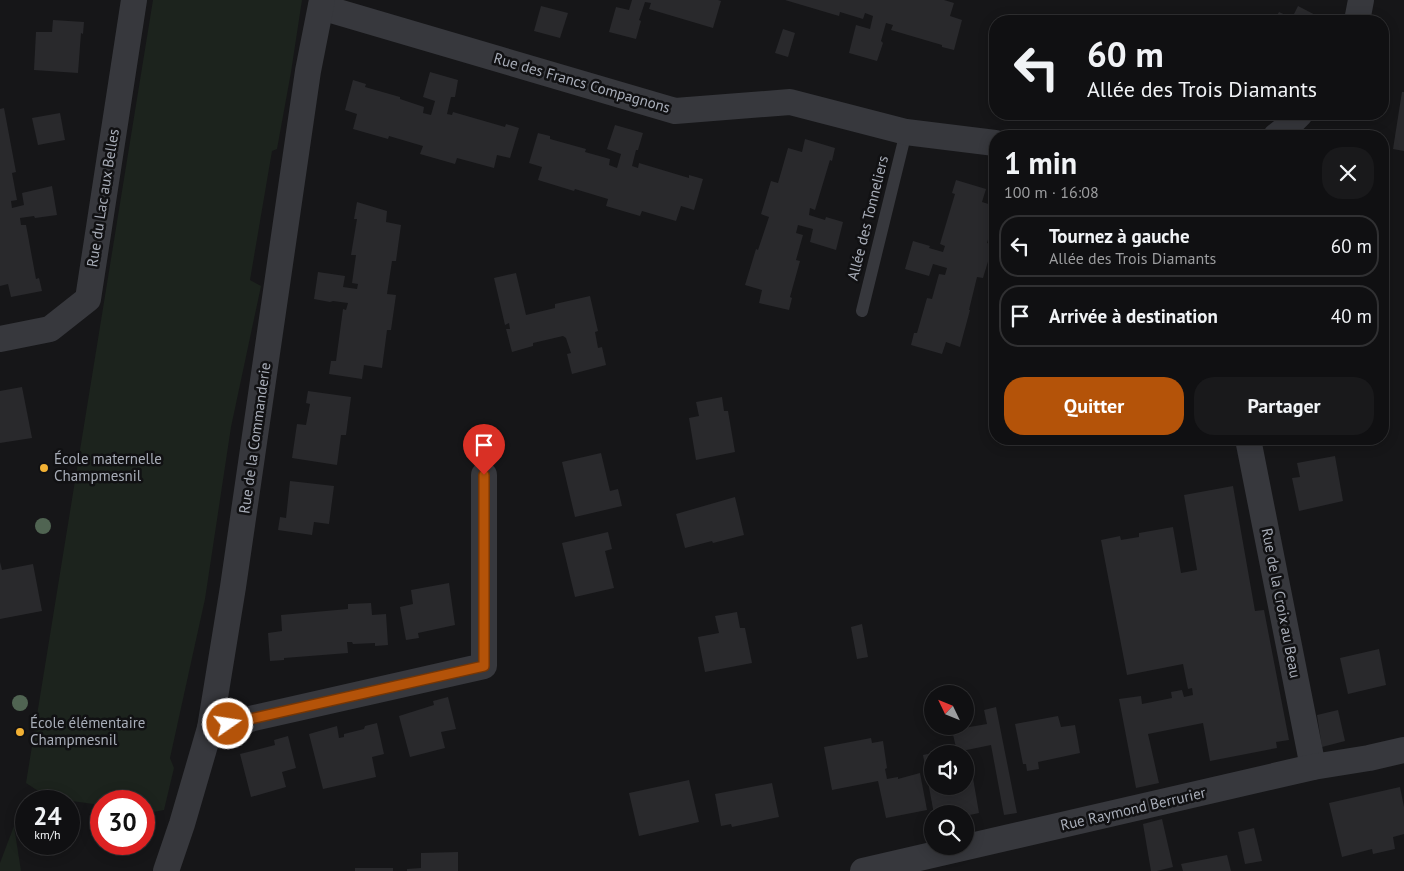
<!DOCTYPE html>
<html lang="fr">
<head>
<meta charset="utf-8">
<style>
	body { margin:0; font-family:"PT Sans",sans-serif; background:#19191b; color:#f1f3f6; height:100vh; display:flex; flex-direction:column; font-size:19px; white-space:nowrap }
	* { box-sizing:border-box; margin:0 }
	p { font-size:16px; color:#9c9d9f }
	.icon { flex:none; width:28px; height:28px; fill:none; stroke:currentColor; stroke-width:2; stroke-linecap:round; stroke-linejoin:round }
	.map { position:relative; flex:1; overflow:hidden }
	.side { position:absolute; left:989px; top:130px; width:400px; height:315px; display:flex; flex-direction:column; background:#101012; border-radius:20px; box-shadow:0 2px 12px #0003,0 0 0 1px #303032 }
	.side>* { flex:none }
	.hud { position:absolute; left:989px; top:15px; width:400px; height:105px; border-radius:20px; box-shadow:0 2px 12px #0003,0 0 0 1px #303032; background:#101012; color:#f1f3f6; overflow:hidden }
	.needle { width:32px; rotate:313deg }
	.tools { position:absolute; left:924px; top:685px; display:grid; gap:10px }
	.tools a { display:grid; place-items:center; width:50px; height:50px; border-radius:50%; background:#101012; box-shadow:0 2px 12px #0003,0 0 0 1px #303032; font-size:25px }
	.speed { position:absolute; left:15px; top:790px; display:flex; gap:10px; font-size:25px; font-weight:700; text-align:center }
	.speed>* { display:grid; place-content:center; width:65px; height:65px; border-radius:50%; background:#101012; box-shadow:0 2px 12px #0003,0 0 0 1px #303032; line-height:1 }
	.speed small { font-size:12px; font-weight:400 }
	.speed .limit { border:8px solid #d22; background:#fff; color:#111 }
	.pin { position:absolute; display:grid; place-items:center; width:42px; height:42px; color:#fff; margin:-51px -21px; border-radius:50% 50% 50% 0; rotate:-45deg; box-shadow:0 0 5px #0007 }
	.pin .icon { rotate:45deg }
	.me { position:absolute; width:55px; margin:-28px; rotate:77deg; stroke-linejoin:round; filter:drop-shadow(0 0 4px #0008) }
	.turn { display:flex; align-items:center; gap:18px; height:105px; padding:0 15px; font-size:22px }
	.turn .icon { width:65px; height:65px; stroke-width:2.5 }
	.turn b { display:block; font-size:35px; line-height:42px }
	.round { display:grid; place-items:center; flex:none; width:52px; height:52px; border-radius:20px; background:#19191b }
	.summary { display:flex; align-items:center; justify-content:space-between; height:85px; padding:0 15px }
	h1 { font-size:30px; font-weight:700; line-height:38px }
	.action { display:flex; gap:10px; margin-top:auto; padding:10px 15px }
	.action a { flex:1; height:58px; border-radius:20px; background:#b45309; color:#fff; font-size:20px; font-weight:700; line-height:58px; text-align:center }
	.action a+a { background:#19191b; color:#f1f3f6 }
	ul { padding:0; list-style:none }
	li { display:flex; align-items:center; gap:15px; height:62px; margin:0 10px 8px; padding:0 5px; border:2px solid #303032; border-radius:20px }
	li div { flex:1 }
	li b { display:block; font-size:19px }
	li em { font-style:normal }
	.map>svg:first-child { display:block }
</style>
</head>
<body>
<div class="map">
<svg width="1404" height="871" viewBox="0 0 1404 871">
	<rect width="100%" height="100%" fill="#161618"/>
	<g fill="#1c231d">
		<polygon points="153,0 302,0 291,72 277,149 272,151 250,280 261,286 231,427 205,599 170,758 174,768 164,810 153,812 144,811 144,801 101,801 101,805 49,798 26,783"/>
		<polygon points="14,826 21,871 0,871 0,863"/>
	</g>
	<g fill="#29292c">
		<polygon points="632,0 718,0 721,1 713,28 649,9 651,3 645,2 639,20 641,21 636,39 609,32 616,7 629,10"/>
		<polygon points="785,0 944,0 954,3 950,16 962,20 954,50 942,47 942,45 891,30 893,25 886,23 881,41 883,43 877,61 849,53 856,25 870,29 873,16 865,13 863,19 840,12 839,16"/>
		<polygon points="541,6 568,13 560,38 534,31"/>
		<polygon points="1298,6 1325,20 1325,21 1274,21 1279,12 1292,18"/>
		<polygon points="53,20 84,22 83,34 81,33 78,73 34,70 36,32 52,32"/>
		<polygon points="783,29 795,33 788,57 775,53"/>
		<polygon points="430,72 458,80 455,97 451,97 447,114 452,115 453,112 505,127 506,124 519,128 510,158 497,155 494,168 457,158 455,164 420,154 423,146 389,136 388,139 353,129 357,114 345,110 353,80 366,84 365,87 400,97 400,99 424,107 423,113 431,115 435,101 423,97"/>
		<polygon points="1402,92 1404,92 1404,151 1393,149"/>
		<polygon points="4,108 16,172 12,173 17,200 11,201 12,208 24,205 22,193 52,186 57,215 35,218 34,216 20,218 21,225 26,225 36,279 39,278 42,291 11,297 8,284 0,286 0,109"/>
		<polygon points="60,113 65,140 38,145 32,118"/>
		<polygon points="615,125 643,133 638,150 636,150 632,166 638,168 639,163 689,178 689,175 703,179 694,210 681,206 676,221 642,211 640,216 606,206 608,199 575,189 574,191 538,180 542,167 529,163 538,133 550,136 550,139 586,149 585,152 610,159 609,165 617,168 621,154 607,149"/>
		<polygon points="805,139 835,148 832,161 830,160 815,210 810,208 809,215 825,220 826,217 843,222 836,250 810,242 813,229 798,225 796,233 803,235 796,260 800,261 790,297 792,298 789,310 759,303 762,290 745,285 756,249 758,250 769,217 761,214 771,181 778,183 788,148 802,152"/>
		<polygon points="956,180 986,189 982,202 995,206 995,216 987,243 993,245 983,278 977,277 969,310 970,310 960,347 946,342 942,354 911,345 914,333 917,333 927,298 932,299 939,274 945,275 947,268 933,264 929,276 905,269 913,241 930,246 929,248 943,252 945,246 940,244 955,194 952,193"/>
		<polygon points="357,202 387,211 386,222 401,225 396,261 392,261 387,294 396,295 391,330 387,330 382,368 364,365 362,379 329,374 331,361 336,361 343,309 346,310 348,303 333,301 330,302 314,299 318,272 345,276 343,287 357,289 358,284 352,283 356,255 351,255 357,219 354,219"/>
		<polygon points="516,273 526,315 555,308 555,304 590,296 598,331 595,332 598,348 602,347 606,365 572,374 567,354 571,353 566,338 563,336 533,343 533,346 512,352 506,329 510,329 509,323 505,325 494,278"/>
		<polygon points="22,387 32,438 0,443 0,391"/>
		<polygon points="308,391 351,397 346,435 341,435 337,465 292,458 297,424 306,425 310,404 306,403"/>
		<polygon points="722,397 724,411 728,411 735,452 696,460 689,418 699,416 696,402"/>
		<polygon points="601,453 610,491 618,489 622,506 575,517 562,462"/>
		<polygon points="1335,456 1343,501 1299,511 1292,478 1300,477 1297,463"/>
		<polygon points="290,481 334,486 329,524 314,522 312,535 278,530 280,517 286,518"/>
		<polygon points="1233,486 1255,611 1264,610 1289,740 1276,742 1277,748 1210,761 1203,723 1148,734 1159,783 1136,788 1119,699 1141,696 1142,704 1172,698 1171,692 1182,690 1184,697 1193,695 1192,688 1188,689 1183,664 1127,675 1101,540 1120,536 1121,540 1139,537 1139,533 1173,527 1181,573 1197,570 1184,495"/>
		<polygon points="735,497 744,535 713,543 712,541 685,548 676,514"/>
		<polygon points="608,532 612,549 605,551 614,588 575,597 562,543"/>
		<polygon points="0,562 2,570 33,564 42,611 0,619"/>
		<polygon points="449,583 455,625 418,633 419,638 406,640 400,607 413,604 411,590"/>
		<polygon points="371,603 372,615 386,614 388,645 375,646 375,643 353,644 352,642 347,642 348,653 284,658 284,660 270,661 268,633 282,631 281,615 348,609 348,604"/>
		<polygon points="737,612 740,628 745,628 752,663 705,672 698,637 719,633 715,616"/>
		<polygon points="862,624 868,657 857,659 851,627"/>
		<polygon points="1379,649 1386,685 1348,694 1340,658"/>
		<polygon points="448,697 456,729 441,732 445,748 410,757 399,716 434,705 433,701"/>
		<polygon points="996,707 1017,813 1004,815 991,745 957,752 952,730 987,724 984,710"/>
		<polygon points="1338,710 1345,741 1322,747 1317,715"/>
		<polygon points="1058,716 1061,727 1075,725 1080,753 1038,762 1039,769 1027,771 1026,764 1023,764 1015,724"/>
		<polygon points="377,723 384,754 372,757 376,777 323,789 309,734 337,726 339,738 344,737 344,734 364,729 365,726"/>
		<polygon points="288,736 296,768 282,772 286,787 251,797 240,754 275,745 274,740"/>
		<polygon points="871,738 872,743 883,741 887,768 885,769 887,779 898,777 898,779 920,773 927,810 886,818 878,781 832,790 824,747"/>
		<polygon points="932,753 932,786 965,786 965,771 967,770 973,778 979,813 965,816 965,814 934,814 923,755"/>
		<polygon points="689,780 699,822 639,836 629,793"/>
		<polygon points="772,783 779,817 732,827 731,824 721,826 715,794"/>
		<polygon points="1400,787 1404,807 1404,834 1393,837 1395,849 1373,854 1372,849 1342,857 1329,803"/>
		<polygon points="1162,819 1173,867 1157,871 1151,871 1143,824"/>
		<polygon points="1254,828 1262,861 1245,864 1238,832"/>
		<polygon points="458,852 458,871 407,871 407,869 421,868 421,853"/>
		<polygon points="1227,855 1231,871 1183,871 1181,864"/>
		<rect x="355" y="868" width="38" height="3"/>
	</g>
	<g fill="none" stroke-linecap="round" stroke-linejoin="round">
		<polyline stroke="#37383d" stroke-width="12" points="862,311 906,132"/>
		<g stroke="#37383d" stroke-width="26">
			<polyline points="321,7 675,111 790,102 906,132 995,143"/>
			<polyline points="1357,21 1361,0"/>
			<polyline points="1276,136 1285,129 1300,114"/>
			<polyline points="0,339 50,329 88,299 134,0"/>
			<polyline points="1248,439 1313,767"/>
			<polyline points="210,728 484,666 484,475"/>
			<polyline points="166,871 182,824 210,728 233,587 308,71 322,0"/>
			<polyline points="863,871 1313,767 1369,758 1404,750"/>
		</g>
	</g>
	<g fill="#506452">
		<circle cx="43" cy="526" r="8"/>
		<circle cx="20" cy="703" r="8"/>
	</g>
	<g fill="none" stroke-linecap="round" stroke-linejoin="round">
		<defs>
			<polyline id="route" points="228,724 484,666 484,475"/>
		</defs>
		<use href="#route" stroke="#753606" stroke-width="12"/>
		<use href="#route" stroke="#b45309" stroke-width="9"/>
	</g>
	<g fill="#f2b134" stroke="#111113" stroke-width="2">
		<circle cx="44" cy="468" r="5"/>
		<circle cx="20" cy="732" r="5"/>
	</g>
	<g text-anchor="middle" stroke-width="5" stroke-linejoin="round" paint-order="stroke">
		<g font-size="15" fill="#a8adb8" stroke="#111113">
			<text transform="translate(582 83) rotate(16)" y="5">Rue des Francs Compagnons</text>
			<text transform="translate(103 198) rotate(-81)" y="5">Rue du Lac aux Belles</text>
			<text transform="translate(868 218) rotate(-76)" y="5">Allée des Tonneliers</text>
			<text transform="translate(255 438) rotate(-82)" y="5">Rue de la Commanderie</text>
			<text transform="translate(1281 603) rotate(79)" y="5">Rue de la Croix au Beau</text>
			<text transform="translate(1133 809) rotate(-13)" y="5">Rue Raymond Berrurier</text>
		</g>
		<g font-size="15" fill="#a8adb8" stroke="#111113" text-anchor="start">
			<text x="54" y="464">École maternelle<tspan x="54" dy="17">Champmesnil</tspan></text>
			<text x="30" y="728">École élémentaire<tspan x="30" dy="17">Champmesnil</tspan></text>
		</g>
	</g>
</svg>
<div class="tools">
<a><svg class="needle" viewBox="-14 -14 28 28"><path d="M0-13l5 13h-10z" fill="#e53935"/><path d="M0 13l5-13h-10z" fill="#9c9d9f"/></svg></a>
<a><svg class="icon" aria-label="sound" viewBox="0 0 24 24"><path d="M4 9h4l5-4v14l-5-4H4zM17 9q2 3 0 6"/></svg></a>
<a><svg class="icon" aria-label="search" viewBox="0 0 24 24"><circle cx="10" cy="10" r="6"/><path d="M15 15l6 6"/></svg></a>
</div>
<div class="speed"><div>24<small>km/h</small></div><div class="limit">30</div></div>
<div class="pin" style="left:484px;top:475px;background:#d93025"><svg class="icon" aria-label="arrive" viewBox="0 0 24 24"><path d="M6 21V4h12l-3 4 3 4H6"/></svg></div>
<svg class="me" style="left:228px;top:724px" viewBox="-20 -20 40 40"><circle r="17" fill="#b45309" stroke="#fff" stroke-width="3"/><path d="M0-11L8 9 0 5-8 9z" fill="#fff"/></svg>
<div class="hud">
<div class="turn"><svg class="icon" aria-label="left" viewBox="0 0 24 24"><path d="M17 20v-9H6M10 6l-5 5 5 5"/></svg><div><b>60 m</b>Allée des Trois Diamants</div></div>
</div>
<section class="side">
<div class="summary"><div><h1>1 min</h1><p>100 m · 16:08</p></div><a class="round"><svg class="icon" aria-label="close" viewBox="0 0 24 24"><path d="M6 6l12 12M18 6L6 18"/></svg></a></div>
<ul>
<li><svg class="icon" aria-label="left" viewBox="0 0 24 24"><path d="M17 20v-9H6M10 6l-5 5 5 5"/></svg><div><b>Tournez à gauche</b><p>Allée des Trois Diamants</p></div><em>60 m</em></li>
<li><svg class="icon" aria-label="arrive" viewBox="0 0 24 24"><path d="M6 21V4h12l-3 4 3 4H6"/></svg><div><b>Arrivée à destination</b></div><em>40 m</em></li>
</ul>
<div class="action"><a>Quitter</a><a>Partager</a></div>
</section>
</div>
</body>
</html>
